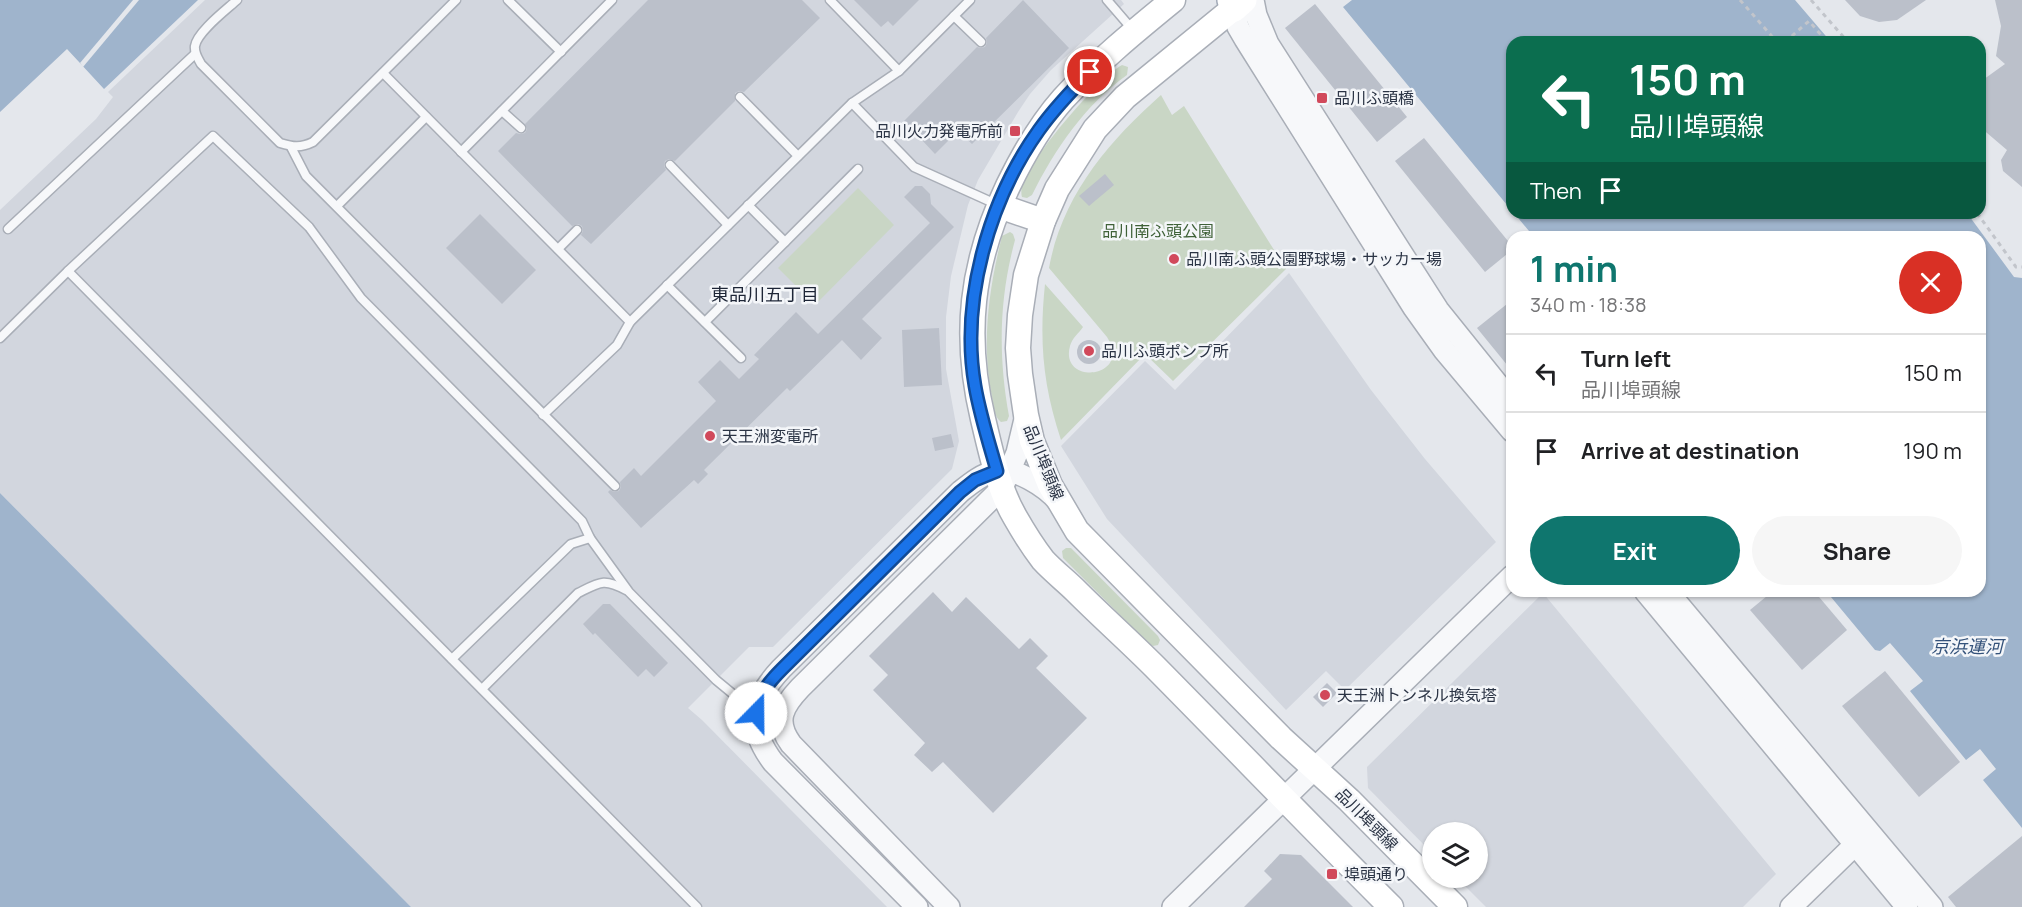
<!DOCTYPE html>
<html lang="en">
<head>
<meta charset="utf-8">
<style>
	body { margin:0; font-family:Manrope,"Noto Sans JP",sans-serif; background:#f6f6f6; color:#202124; height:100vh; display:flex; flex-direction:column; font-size:22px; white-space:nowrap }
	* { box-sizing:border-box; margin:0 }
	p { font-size:20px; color:#757577 }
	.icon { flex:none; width:33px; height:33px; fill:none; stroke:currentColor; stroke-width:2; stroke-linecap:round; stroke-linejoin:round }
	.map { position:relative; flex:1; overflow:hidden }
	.panel { position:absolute; left:1506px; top:231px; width:480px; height:366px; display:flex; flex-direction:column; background:#fff; border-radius:18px; box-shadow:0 2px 4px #0004 }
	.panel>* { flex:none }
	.hud { position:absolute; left:1506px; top:36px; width:480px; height:183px; border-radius:18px; box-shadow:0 2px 4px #0004; background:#0b6e4f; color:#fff; overflow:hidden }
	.buttons { position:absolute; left:1422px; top:822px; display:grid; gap:12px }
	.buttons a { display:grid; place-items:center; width:66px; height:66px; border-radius:50%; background:#fff; box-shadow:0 2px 4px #0004; font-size:30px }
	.pin { position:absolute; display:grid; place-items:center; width:51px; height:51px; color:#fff; margin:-26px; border:3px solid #fff; border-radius:50%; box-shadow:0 2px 6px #0007 }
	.me { position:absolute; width:66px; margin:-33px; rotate:22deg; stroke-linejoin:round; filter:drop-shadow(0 0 4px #0008) }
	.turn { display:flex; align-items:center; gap:21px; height:126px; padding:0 24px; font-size:27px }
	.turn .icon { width:78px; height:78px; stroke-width:2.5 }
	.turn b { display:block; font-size:42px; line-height:51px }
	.then { display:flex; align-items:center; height:57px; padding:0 24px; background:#0003; gap:12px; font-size:22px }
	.round { display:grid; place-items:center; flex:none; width:63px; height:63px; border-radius:32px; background:#f6f6f6 }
	.head { display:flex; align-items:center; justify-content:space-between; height:102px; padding:0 24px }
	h1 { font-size:36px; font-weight:700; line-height:45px; color:#0f766e }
	.cta { display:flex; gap:12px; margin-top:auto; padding:12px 24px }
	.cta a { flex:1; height:69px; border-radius:36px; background:#0f766e; color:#fff; font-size:24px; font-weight:700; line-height:69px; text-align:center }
	.cta a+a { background:#f6f6f6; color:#202124 }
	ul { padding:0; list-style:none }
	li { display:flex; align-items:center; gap:18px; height:78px; padding:0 24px; border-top:2px solid #e0e0e0 }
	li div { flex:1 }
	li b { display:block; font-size:22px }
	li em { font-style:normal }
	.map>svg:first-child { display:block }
</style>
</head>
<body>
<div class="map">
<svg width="2022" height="907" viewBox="0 0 2022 907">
	<rect width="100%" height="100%" fill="#e4e7ec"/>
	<g fill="#d2d6de">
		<polygon points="205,0 1121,0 1124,4 1051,70 1030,94 1018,112 978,180 968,205 951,276 946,317 946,369 959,441 952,469 773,647 749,647 688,708 702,720 887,907 411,907 0,493 0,210 96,119 113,97 108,92"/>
		<polygon points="1289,273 1371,390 1425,459 1496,542 1345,690 1326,671 1286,710 1107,519 1061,446 1145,361 1175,390"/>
		<polygon points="1543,593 1776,874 1743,907 1486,907 1457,878 1478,878 1478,832 1432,832 1432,853 1368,788 1367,767"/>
	</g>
	<g fill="#c9d6c5">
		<path d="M 1122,65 L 1128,67 L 1127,75 C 1085,105 1055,149 1032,195 L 1027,198 L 1022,197 C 1013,174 1100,77 1122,65 Z"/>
		<path d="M 1161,95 L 1172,115 L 1184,106 L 1286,269 L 1173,381 L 1145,354 L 1061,440 C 1043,385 1039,342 1045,284 L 1083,327 C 1079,333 1072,338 1070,346 C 1059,386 1133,379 1107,337 L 1049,268 C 1062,196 1108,142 1161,95 Z"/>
		<polygon points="858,188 894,225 815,305 778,268"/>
		<path d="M 1010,232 L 1013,234 L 1015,240 C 999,299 998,355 1009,416 L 1007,421 L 1001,422 C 994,417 994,406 992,397 C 981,343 989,288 1002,236 Z"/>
		<polygon points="1066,548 1071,548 1158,636 1160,640 1158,645 1153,646 1149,644 1063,558 1062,551"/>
	</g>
	<g fill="#9fb4cc">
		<polygon points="0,0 198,0 104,89 67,49 0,112"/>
		<polygon points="1352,0 1795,0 1831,42 1512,42 1512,211 1343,7"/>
		<polygon points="1514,213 1967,213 2014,277 2022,278 2022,828 1983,780 1996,769 1980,749 1966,760 1910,691 1923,681 1890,643 1880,651 1875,650 1826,591 1980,591 1980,237 1534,237"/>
		<polygon points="0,493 411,907 0,907"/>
	</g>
	<polygon fill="#e4e7ec" points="133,0 139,0 83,67 80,63"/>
	<g fill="#bbc0ca">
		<polygon points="648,0 802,0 820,18 744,92 739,91 735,93 735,101 675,161 669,159 665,161 664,166 666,170 591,244 581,235 583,231 582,226 578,224 572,226 498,151 516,133 520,134 525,133 527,129 525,124"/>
		<polygon points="854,0 919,0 893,26 888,21 881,27"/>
		<polygon points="1023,0 1069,48 972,144 958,131 935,154 904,121 977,47 980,48 985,47 987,43 986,38"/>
		<polygon points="1845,0 1926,0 1897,20 1879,22 1860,16"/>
		<polygon points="1995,0 2022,0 2022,187 2003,171 2001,160 2007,150 1980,127 1980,82 2005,64 1996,56 2001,26"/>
		<polygon points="1315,4 1407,117 1377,142 1285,28"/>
		<polygon points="1424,138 1512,246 1512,250 1485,272 1395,161"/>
		<polygon points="1105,174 1114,185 1089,206 1079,196"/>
		<polygon points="915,186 922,186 930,194 931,204 954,227 862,319 882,338 861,360 842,340 790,391 787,388 704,470 708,474 698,484 694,480 641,528 608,492 610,490 614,492 619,491 621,487 620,482 634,468 641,476 716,401 698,382 720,360 739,379 759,359 754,355 796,312 818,334 930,223 904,197"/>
		<polygon points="480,214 536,270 502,304 446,248"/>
		<polygon points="1512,300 1512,371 1477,328"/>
		<polygon points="939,328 942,385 904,387 902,330"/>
		<circle cx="1089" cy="352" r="12"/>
		<polygon points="951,434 954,447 935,451 932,438"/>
		<polygon points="1773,591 1814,591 1847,630 1802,670 1750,610"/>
		<polygon points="933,592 952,612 966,597 1019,649 1030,638 1048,656 1036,668 1087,718 993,813 943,762 932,772 914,755 925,743 873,690 888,675 869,656"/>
		<polygon points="603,604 610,604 668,663 654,677 646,669 638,677 595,633 593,635 583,624"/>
		<polygon points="1885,671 1960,762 1919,797 1842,706"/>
		<polygon points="1327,683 1337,693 1323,707 1313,697"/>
		<polygon points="2022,836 2022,907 1956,907 1948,897"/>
		<polygon points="1280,854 1301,855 1353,907 1244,907 1272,879 1264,871"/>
	</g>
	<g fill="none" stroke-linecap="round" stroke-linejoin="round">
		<defs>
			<g id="service">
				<path d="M 237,0 C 226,10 197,32 195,46 C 194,53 198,58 201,64 L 280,143 C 293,147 301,148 313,142 L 456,0"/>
				<polyline points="508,0 561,52"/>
				<polyline points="830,0 899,71"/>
				<polyline points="1107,0 1132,29"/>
				<polyline points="954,16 981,42"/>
				<polyline points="383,73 630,322"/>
				<polyline points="740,97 798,156"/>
				<polyline points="852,103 914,167 998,205"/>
				<polyline points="502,111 521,128"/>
				<polyline points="291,147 306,176 615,486"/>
				<polyline points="461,152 612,0"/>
				<polyline points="670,165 728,225"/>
				<polyline points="748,205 785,242"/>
				<polyline points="337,206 426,117"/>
				<polyline points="8,229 195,54"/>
				<polyline points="558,249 577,230"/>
				<polyline points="68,271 213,136 309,227 361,298 582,521 590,538 629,592 716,680 756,713 782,714"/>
				<polyline points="667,285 741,358"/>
				<polyline points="705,322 858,169"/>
				<polyline points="0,338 68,271 697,907"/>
				<polyline points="543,415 617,345 630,322 852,103 899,71 970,0"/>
				<polyline points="452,659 571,544 590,538"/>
				<path d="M 482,689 L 578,593 C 600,582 604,578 626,590"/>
			</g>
			<g id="tertiary">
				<polyline points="1253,0 1256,15 1268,44 1438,310 1512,402"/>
				<polyline points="1234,8 1238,27 1245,39 1414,308 1444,350 1512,431"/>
				<polyline points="1645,591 1907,907"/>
				<polyline points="1667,591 1932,907"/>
				<path d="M 917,907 L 773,762 C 746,726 752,700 781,669 L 960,492 C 970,484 982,474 996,471 C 1016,467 1046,487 1058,501"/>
				<path d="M 949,907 L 791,744 C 774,721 783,706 800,688 L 1002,488 L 1017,453 L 1026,415"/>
				<polyline points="1173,907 1512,576"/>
				<polyline points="1791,907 1864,836"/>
			</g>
			<g id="secondary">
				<path d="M 1173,0 C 1135,31 1096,63 1063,99 C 1040,125 1023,155 1008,186 C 971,264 963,335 983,419 C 991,452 998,488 1015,517 C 1023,531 1033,547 1043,560 C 1053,571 1066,581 1076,591 C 1102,617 1129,641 1155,667 C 1234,747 1312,828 1391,907"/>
				<polyline points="1234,8 1125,97 1095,129 1057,189 1043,221 1026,275 1020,315 1018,348 1020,374 1026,415 1032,441 1050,485 1077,531 1281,738 1349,800 1455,907"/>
				<polyline points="999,206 1043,221"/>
			</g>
			<polyline id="primary" points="1231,0 1234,8 1243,0"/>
		</defs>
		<use href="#service" stroke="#a9aeb7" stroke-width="11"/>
		<use href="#tertiary" stroke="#a9aeb7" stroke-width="24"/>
		<use href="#secondary" stroke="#a9aeb7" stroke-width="27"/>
		<use href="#primary" stroke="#a3abb8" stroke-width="30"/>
		<g stroke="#c2c5cb" stroke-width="3" stroke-dasharray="4.5 4.5" stroke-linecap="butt">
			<polyline points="1740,0 1777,42"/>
			<polyline points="1811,0 1848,42"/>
			<polyline points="1785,42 1809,21 1827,42"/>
			<polyline points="1977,213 2016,267 2022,267"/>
		</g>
		<use href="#service" stroke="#f7f8fa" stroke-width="8"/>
		<use href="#tertiary" stroke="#f7f8fa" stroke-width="21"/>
		<use href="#secondary" stroke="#fff" stroke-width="24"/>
		<use href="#primary" stroke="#fff" stroke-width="27"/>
	</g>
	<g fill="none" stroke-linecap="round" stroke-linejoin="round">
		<defs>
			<path id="route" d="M 756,713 C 759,694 769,682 782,669 L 960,492 L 975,480 L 997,471 C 989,443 980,415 975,386 C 960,301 989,200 1039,130 C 1054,109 1072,90 1090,72"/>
		</defs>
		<use href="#route" stroke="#114b97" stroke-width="15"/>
		<use href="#route" stroke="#1a73e8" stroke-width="10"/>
	</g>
	<g fill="#d1495b" stroke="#f4f6f9" stroke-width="2">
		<rect x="1316" y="92" width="12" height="12" rx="3"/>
		<rect x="1009" y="125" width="12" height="12" rx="3"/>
		<circle cx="1174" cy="259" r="6"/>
		<circle cx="1089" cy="351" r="6"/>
		<circle cx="710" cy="436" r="6"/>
		<circle cx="1325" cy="695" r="6"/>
		<rect x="1326" y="868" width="12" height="12" rx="3"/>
	</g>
	<g text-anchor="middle" stroke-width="5" stroke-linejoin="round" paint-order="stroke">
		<g font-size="16" fill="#2b3445" stroke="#f4f6f9" text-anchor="start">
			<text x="1334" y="104">品川ふ頭橋</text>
			<text x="1003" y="137" text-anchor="end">品川火力発電所前</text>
			<text x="1186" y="265">品川南ふ頭公園野球場・サッカー場</text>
			<text x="1101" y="357">品川ふ頭ポンプ所</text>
			<text x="722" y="442">天王洲変電所</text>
			<text x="1337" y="701">天王洲トンネル換気塔</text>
			<text x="1344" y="880">埠頭通り</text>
		</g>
		<g font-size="16" fill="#3f6138" stroke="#f4f6f9">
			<text x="1158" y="237">品川南ふ頭公園</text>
		</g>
		<g font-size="16" fill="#2b3445" stroke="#f4f6f9">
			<text transform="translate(1044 462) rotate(68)" y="6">品川埠頭線</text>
			<text transform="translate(1367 819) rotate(45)" y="6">品川埠頭線</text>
		</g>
		<g font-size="18" fill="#1d2536" stroke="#f4f6f9">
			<text x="765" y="301">東品川五丁目</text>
		</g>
		<g font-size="18" font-style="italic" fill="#34527a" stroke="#f4f6f9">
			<text x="1967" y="653">京浜運河</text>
		</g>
	</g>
</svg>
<div class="buttons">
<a><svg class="icon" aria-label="layers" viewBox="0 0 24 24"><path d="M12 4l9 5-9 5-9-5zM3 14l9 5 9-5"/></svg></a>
</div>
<div class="pin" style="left:1090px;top:72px;background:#d93025"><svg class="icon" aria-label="arrive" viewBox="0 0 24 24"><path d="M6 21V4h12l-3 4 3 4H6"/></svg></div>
<svg class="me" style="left:756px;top:713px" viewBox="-20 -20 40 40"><circle r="19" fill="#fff"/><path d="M0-13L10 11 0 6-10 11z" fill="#1a73e8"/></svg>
<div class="hud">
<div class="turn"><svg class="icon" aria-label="left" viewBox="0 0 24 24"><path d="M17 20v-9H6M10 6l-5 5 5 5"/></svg><div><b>150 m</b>品川埠頭線</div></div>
<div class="then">Then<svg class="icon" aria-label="arrive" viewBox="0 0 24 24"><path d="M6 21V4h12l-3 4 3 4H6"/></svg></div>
</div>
<section class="panel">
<div class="head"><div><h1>1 min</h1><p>340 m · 18:38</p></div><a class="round" style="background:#d93025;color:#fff"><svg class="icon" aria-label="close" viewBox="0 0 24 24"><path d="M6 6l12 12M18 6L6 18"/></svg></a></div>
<ul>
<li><svg class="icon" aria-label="left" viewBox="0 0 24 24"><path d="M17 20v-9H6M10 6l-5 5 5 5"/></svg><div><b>Turn left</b><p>品川埠頭線</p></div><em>150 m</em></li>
<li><svg class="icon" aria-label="arrive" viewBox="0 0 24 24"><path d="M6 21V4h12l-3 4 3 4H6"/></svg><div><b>Arrive at destination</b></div><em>190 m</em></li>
</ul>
<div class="cta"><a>Exit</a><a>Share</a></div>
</section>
</div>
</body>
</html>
